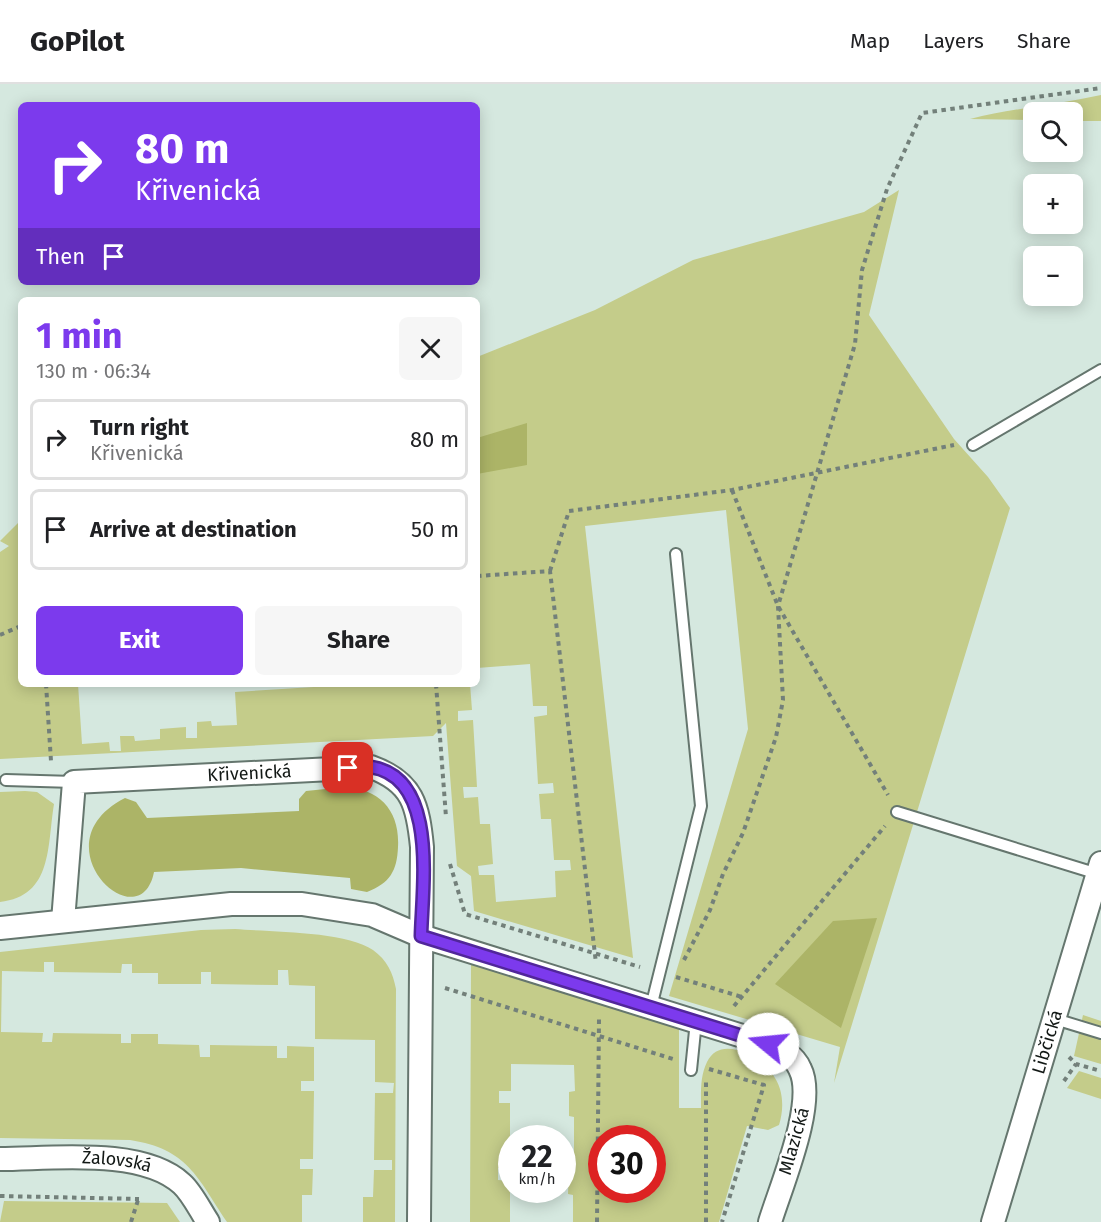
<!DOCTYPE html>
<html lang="en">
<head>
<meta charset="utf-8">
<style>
	body { margin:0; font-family:"Fira Sans",sans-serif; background:#f6f6f6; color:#202124; height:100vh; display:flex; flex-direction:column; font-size:22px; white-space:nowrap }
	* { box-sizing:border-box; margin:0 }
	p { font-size:20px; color:#757577 }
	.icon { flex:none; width:33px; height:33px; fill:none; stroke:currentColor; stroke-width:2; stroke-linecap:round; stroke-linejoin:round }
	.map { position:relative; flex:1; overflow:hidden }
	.drawer { position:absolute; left:18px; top:213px; width:462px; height:390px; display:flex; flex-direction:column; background:#fff; border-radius:9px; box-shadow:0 3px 15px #0003 }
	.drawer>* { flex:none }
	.top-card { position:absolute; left:18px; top:18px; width:462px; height:183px; border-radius:9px; box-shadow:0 3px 15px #0003; background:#7c3aed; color:#fff; overflow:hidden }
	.controls { position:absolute; left:1023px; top:18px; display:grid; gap:12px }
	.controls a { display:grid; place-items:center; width:60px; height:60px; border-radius:9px; background:#fff; box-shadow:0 3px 15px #0003; font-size:30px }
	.speed { position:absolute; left:498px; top:1041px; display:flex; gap:12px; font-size:30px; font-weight:700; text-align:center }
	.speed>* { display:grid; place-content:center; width:78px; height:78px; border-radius:50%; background:#fff; box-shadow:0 3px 15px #0003; line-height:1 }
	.speed small { font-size:15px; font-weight:400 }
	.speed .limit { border:9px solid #d22; background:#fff; color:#111 }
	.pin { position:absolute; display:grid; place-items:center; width:51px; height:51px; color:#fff; margin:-26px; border-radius:12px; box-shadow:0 3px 9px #0006 }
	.me { position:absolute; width:66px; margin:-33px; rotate:287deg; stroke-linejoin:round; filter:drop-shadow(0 0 4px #0008) }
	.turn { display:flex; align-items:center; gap:21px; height:126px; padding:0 18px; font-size:27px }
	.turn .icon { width:78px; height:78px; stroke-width:2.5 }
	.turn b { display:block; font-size:42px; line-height:51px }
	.then { display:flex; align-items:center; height:57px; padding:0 18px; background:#0003; gap:12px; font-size:22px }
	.round { display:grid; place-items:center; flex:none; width:63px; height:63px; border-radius:9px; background:#f6f6f6 }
	.headline { display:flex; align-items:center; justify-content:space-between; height:102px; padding:0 18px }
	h1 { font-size:36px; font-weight:700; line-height:45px; color:#7c3aed }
	.cta { display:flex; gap:12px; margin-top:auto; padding:12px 18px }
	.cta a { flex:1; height:69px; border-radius:9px; background:#7c3aed; color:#fff; font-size:24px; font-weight:700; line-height:69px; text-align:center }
	.cta a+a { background:#f6f6f6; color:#202124 }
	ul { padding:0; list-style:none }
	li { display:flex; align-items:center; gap:18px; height:81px; margin:0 12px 9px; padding:0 6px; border:3px solid #e0e0e0; border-radius:9px }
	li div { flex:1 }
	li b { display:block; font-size:22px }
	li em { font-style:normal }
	header { display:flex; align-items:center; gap:36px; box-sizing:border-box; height:84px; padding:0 30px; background:#fff; border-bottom:2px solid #e0e0e0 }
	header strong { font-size:28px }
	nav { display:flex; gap:33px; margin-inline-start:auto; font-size:21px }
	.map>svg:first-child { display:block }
</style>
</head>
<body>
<header>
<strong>GoPilot</strong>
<nav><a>Map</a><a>Layers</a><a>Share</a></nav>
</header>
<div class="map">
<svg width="1101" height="1138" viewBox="0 0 1101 1138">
	<rect width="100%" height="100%" fill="#d5e8df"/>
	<g fill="#c4cc8a" fill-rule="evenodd">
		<path d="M 1101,11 L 1101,37 L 1073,37 L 1072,28 L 1034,28 L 1033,36 L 970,35 C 1013,24 1057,21 1101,11 Z"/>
		<polygon points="899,106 869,231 954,355 988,393 1010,424 834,999 840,963 669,912 748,645 726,426 585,442 633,874 474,827 471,792 457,782 446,639 433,652 0,675 0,468 9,462 0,457 21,436 21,600 78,600 82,660 109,658 110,667 121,667 120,652 134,652 135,657 160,655 160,645 186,643 186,654 197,654 197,638 211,637 212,642 237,641 235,608 361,600 470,600 472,626 458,627 458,637 473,636 477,703 463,703 464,714 478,713 480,740 490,740 493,780 478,782 479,791 494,791 496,818 556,813 555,787 571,786 570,776 554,776 551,735 541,735 539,710 554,709 553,699 538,700 534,633 547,631 547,622 533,622 530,580 477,584 477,273 595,226 693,176 864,128"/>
		<path d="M 25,707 L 37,708 L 54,720 C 47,762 53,812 0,818 L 0,708 Z"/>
		<path d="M 235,845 C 270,848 346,847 373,866 C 387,876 393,889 396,905 L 395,1138 L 363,1138 L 363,1113 L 373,1113 L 374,1086 L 392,1086 L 392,1076 L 374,1076 L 375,1009 L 393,1009 L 394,999 L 375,998 L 375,956 L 315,955 L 315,902 L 289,901 L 288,886 L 278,886 L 278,901 L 211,900 L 211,888 L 201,888 L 201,900 L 158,900 L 158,889 L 132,889 L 132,880 L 122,880 L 121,889 L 54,888 L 54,878 L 44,878 L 44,888 L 2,887 L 1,948 L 43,949 L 42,958 L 52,958 L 53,949 L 121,950 L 121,959 L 131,959 L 131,950 L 158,950 L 158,960 L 199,961 L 200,973 L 210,973 L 210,961 L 277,962 L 277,974 L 287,974 L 287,962 L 314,963 L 314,997 L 301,997 L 301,1007 L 314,1007 L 313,1075 L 300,1075 L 300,1085 L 313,1085 L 312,1111 L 302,1111 L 302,1138 L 227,1138 C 197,1093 188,1065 130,1056 L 0,1054 L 0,868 L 201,846 Z"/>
		<path d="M 471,880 L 679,944 L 679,1024 L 701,1024 C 701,1008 700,992 707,978 C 721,949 761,974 773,991 C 784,1006 784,1025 779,1041 L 768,1046 L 747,1042 L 719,1138 L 573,1138 L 573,1111 L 568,1110 L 569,1085 L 574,1085 L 574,1033 L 569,1032 L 569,1008 L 575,1007 L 574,981 L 511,980 L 511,1007 L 499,1007 L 499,1019 L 510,1019 L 510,1084 L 498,1084 L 498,1096 L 510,1097 L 510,1138 L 470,1138 ZM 602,1054 L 652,1054 L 652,1106 L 602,1106 Z"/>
		<polygon points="1083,931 1101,937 1101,980 1074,972"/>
		<polygon points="1079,987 1101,994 1101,1015 1067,1004"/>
		<polygon points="4,1117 167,1119 180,1138 0,1138"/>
	</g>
	<g fill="#acb467">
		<polygon points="527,339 527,381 477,390 477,354"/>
		<path d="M 345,703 C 380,705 400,727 398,763 C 397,787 390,799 367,808 L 351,805 L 350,794 L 241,784 L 154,788 C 140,859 35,760 125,714 L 136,718 L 147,734 L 299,727 L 299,715 L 306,707 Z"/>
		<polygon points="877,834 841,944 775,900 833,837"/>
	</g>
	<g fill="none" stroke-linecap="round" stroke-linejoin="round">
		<defs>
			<g id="service">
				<polyline points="973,361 1101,286"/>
				<polyline points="6,696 74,698"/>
				<polyline points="897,728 1098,790"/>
				<polyline points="651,923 701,722 676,470"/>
				<polyline points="1055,935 1101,949"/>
				<polyline points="691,986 696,937"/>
			</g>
			<g id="minor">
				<path id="s1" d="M 63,837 L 74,698 L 371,683 C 413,698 418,722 422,763 L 419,1138"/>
				<path d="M 0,844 L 231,820 L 302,820 L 372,831 L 421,852 L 768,960 C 782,966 794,971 800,985 C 817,1018 781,1102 770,1138"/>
				<path id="s2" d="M 0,1075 C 51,1075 142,1063 182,1100 C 192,1109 200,1126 208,1138"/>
				<path id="s3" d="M 993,1138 L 1101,779"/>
			</g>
		</defs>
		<use href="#service" stroke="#65766e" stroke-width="14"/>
		<use href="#minor" stroke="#65766e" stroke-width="26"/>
		<g stroke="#73807a" stroke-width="4" stroke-dasharray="4.5 4.5" stroke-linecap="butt">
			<polyline points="732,406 778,522 888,711"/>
			<polyline points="550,487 569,427 732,406 954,361"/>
			<polyline points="477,492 550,487 596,879"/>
			<polyline points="0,551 21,542"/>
			<polyline points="46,600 51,677"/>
			<polyline points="436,600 446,733"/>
			<polyline points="450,780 465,830 640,883"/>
			<polyline points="684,876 710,826 723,790 743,749 776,653 783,616 778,522 855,260 862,186 887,105 922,29 1101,4"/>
			<polyline points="676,893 742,913"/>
			<polyline points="445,904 673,975"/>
			<polyline points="734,922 885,742"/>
			<polyline points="1069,973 1076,980 1101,987"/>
			<polyline points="709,985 764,1001 722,1138"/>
			<polyline points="1064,997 1076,980"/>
			<polyline points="0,1112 139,1115"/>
			<polyline points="131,1138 139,1113"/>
			<polyline points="597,1138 599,935"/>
			<polyline points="706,1138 706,998"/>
		</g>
		<use href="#service" stroke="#fff" stroke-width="10"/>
		<use href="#minor" stroke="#fff" stroke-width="22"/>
	</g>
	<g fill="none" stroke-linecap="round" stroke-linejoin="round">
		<defs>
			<path id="route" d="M 348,684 C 355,684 364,682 371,683 C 439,693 422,804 421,852 L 768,960"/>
		</defs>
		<use href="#route" stroke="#51269a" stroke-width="15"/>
		<use href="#route" stroke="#7c3aed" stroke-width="10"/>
	</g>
	<g text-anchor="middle" stroke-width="4.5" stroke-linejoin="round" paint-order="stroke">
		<g font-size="18" fill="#121815" stroke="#fff">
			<text dy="6" stroke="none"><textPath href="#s1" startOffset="315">Křivenická</textPath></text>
			<text dy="6" stroke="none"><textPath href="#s3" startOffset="188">Libčická</textPath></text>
			<text transform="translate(794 1057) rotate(-74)" y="6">Mlazická</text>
			<text dy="6" stroke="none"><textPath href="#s2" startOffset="117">Žalovská</textPath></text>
		</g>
	</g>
</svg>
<div class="controls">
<a><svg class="icon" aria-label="search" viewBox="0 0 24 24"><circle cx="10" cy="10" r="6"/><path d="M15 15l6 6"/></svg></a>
<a>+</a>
<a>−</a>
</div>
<div class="speed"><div>22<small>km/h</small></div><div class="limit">30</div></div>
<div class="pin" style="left:348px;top:684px;background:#d93025"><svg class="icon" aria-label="arrive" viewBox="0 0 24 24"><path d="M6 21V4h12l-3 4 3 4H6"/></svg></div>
<svg class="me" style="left:768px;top:960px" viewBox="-20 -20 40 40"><circle r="19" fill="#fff"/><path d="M0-13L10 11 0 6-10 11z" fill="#7c3aed"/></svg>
<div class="top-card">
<div class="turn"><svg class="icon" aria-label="right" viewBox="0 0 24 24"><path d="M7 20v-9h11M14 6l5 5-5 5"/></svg><div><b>80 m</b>Křivenická</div></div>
<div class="then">Then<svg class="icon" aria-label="arrive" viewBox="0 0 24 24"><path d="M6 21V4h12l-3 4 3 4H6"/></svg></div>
</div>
<section class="drawer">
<div class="headline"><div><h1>1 min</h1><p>130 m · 06:34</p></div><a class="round"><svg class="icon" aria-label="close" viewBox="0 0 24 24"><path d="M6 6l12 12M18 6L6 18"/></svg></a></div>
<ul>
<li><svg class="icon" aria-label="right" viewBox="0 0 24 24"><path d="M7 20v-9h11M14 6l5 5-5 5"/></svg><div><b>Turn right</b><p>Křivenická</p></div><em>80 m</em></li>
<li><svg class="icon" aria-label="arrive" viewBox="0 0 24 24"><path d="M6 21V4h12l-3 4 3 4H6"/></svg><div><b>Arrive at destination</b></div><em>50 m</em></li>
</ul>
<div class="cta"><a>Exit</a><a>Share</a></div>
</section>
</div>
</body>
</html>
